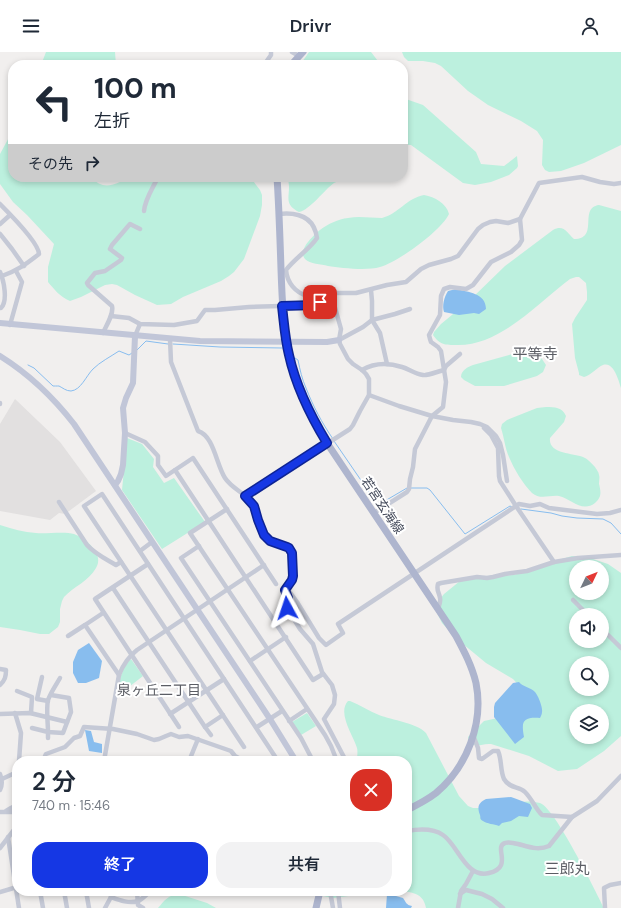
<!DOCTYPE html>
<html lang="ja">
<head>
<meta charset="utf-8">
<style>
	body { margin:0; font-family:"DM Sans","Noto Sans JP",sans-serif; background:#f2f2f3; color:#1f2937; height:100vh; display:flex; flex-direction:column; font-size:15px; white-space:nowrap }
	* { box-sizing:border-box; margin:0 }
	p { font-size:13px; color:#747a83 }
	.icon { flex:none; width:22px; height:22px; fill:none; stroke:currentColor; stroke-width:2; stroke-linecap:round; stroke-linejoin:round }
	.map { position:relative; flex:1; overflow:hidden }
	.sheet { position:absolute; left:12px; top:704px; width:400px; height:140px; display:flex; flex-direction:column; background:#fff; border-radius:16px; box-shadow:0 2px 6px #0003 }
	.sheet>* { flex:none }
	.guide { position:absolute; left:8px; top:8px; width:400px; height:122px; border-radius:16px; box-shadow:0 2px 6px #0003; background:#fff; color:#1f2937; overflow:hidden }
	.needle { width:26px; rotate:47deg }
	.fabs { position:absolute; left:569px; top:508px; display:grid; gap:8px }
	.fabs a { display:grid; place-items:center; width:40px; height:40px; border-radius:50%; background:#fff; box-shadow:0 2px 6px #0003; font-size:20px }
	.pin { position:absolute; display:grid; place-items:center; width:34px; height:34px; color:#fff; margin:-17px; border-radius:8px; box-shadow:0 2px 6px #0006 }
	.me { position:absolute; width:44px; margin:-22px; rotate:355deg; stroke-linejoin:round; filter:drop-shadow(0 0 3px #0008) }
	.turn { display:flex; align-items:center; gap:14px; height:84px; padding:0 20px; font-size:18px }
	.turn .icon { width:52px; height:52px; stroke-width:2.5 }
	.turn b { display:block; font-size:28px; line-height:34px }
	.then { display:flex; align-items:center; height:38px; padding:0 20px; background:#0003; gap:8px; font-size:15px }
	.round { display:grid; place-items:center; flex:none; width:42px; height:42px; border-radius:16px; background:#f2f2f3 }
	.summary { display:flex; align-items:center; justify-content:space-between; height:68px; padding:0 20px }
	h1 { font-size:24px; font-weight:600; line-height:30px }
	.action { display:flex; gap:8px; margin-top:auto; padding:8px 20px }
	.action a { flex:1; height:46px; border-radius:16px; background:#1537e4; color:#fff; font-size:16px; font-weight:600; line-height:46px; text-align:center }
	.action a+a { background:#f2f2f3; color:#1f2937 }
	header { display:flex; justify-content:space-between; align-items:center; height:52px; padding:0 20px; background:#fff; font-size:18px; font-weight:600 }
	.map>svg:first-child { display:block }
</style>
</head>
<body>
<header><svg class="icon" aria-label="menu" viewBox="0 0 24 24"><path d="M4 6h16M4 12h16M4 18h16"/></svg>Drivr<svg class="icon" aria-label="person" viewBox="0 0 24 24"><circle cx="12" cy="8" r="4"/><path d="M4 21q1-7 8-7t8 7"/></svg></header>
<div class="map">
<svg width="621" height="856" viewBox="0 0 621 856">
	<rect width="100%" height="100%" fill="#f1efee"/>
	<polygon fill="#e2e0e0" points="15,347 60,390 96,439 65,462 59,461 50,468 0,459 0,372"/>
	<g fill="#bcf0de" fill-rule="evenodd">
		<polygon points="46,0 115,0 116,13 41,13"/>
		<polygon points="309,0 371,0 381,13 300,13"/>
		<polygon points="402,0 621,0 621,93 584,111 561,119 549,120 545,118 542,113 543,88 537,79 521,69 488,53 468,39 441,14 435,11 423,9 408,9 404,5"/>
		<polygon points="403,46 423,53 476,100 481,112 504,114 517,104 518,114 517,116 509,123 491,130 475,133 463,131 411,93 403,93"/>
		<path d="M 13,78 L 13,125 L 91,125 C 103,139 115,133 129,125 L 250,125 L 260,138 L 262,143 L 262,153 L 260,164 L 244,207 L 234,220 L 229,224 L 221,229 L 183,245 L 171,252 L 157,253 L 135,243 L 117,233 L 112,232 L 105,233 L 81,245 L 70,249 C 60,245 54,237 48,230 L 48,215 L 54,192 L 27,163 L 13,150 L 0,132 L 0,102 Z"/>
		<path d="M 288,125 L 352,125 C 347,129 340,128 334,131 C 324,138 310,158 299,160 C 285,153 289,146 289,135 C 289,132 288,128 288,125 Z"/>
		<path d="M 424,143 C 435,145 446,151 449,162 C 441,179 398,210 380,215 C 367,219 341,216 328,214 C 321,212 310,212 305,207 C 297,198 314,183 320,178 C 328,172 338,167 348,166 C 359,164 371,166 382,166 C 398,162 407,146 424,143 Z"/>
		<path d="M 599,153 L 621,159 L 621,336 C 619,330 614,309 603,313 C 597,315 592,323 584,325 L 579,323 L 579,321 L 575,306 L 572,272 L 575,266 L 587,248 L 587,240 L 586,231 L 579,225 L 576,225 L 570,227 C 538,251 500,294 457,293 C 445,293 440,293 433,283 L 434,280 L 441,272 L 470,248 L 505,214 L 553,178 C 564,172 567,181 574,187 C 600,187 578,156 599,153 Z"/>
		<path d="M 527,298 L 534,299 L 542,307 L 546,313 L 543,320 L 537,324 L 504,334 L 475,334 L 464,328 L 461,325 C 461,318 468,315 473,313 Z"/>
		<path d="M 546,355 C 555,355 562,355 566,364 L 564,370 L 550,386 C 548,402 573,401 583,405 C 588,407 591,411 595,415 C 596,417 599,420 599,423 C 600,425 599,429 599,432 C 600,436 601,440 600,444 C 599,447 597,449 595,451 C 582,461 571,447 559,444 C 549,443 540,448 532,441 C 523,432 514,417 509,405 C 505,396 504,385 501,376 L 502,372 L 507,368 L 537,356 Z"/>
		<polygon points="127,386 142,392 154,407 153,415 164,431 174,426 205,470 162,497 122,438"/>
		<path d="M 0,473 C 12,477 24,480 36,481 C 46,482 65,479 74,482 C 86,486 105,503 96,516 C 89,529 73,535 64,545 L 62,549 L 60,557 L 60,570 L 58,575 L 49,582 L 40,582 L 20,578 L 0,575 Z"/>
		<path d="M 572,504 L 587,505 L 608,512 L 621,521 L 621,684 L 604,699 L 577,717 L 567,718 L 558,719 L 529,704 L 491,692 C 481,691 478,697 469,690 L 468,685 L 484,669 L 498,666 L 525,640 L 513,627 L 486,611 L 457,587 L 442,571 L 436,559 L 436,552 L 444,542 L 460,529 L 485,524 L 514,523 L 555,509 ZM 576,515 L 602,515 L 602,541 L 576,541 ZM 576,563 L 602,563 L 602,589 L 576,589 ZM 576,611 L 602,611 L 602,637 L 576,637 ZM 576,659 L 602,659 L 602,685 L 576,685 Z"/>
		<path d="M 131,607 L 143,624 L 125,638 L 118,636 C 120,626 123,614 131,607 Z"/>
		<path d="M 348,649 L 350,649 C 360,653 369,659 379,663 C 392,668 417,671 426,681 L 459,744 L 468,754 L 473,756 L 479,756 C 496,754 525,746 540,751 C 555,756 595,838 604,856 L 426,856 C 423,838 407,840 392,839 L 407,839 L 407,709 L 357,709 C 357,705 358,700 357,696 C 353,683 337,661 348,649 Z"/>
		<polygon points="307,661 316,674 301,683 292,670"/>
		<polygon points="311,839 387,839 333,846 323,844"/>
		<path d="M 179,842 L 207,851 L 216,856 L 158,856 C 165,848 168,843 179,842 Z"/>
	</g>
	<g fill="#88bdee">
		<path d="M 456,237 C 468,240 486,241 486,257 L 479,262 L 474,261 L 459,263 L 444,260 C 442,254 444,245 448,239 Z"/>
		<polygon points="89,591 102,609 99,626 86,631 78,631 73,621 73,610 78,598"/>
		<path d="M 519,630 C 523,635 530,635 535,640 C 538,643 543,656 542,660 C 542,662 541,664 540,666 C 523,665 521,669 524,685 L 515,692 L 494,665 L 494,655 L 495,651 L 513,631 Z"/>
		<polygon points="85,678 91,679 94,690 102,692 102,701 89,699"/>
		<path d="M 511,745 C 518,747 523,750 530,752 L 532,756 L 528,765 L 519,764 L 511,769 L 502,771 L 499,774 C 494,772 487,772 483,769 C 479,766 481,767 480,763 C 477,755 478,751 486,747 Z"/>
		<path d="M 388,839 L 394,839 L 396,844 L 403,846 C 406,850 406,853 412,854 L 411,856 L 386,856 L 387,842 Z"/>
	</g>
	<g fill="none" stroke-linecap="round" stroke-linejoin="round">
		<g stroke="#88bdee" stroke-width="1">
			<polyline points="173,292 220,295 282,296"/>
			<polyline points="137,298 146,289 168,292"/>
			<path d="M 295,306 L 298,308 C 300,318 302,327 306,336 C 313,354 322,371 333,387"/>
			<path d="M 28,313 L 34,316 L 53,334 C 54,334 57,334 59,334 C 63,336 66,339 71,339 C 81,338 86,324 93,317 C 100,310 110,305 119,299 L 129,303 L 132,301"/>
			<polyline points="334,389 378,453 407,436"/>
			<polyline points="410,436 427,436 430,438 465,482 510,454 512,455"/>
			<polyline points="521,457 551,461 562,464 577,466 603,467 611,471 621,482"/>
		</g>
		<g stroke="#c5c9d6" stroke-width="4.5">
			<polyline points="292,0 299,4"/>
			<polyline points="264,13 271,3 271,0"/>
			<path d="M 0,152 C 9,161 39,191 39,202 C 25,213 18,218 2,224"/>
			<path d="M 144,159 C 145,147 153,136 158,125"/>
			<polyline points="0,172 10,163"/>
			<polyline points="0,182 12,197 24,214"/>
			<path d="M 0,220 C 4,229 8,249 1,256 L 0,256"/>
			<polyline points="371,238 372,249 372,268 380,281 387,312"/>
			<polyline points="111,264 129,266 140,272 174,273 197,269 205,258 215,258 249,255 316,253 329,242 337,241 356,241 387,233 406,230 421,217 429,213 451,207 458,204 478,177 483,173 490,170 496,169 508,171 520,167"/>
			<polyline points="10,273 22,230 16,219"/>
			<path d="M 103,281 C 106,274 114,262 112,254 L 88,233 L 87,231 L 95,221 L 105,219 L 121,208 L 122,206 L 110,197 L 112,193 L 130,172 L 140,177"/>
			<polyline points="135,284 140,272"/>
			<path d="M 170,287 L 171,310 L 198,379 C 214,384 216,412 225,426 C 232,437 247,442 254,453 C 255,456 255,459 256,462 C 258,471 262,481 268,487 C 274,493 288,490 291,500 C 293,504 294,523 292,527 C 290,531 287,534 285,538 L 288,546 L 287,556 L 300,577 L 313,592 L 322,620 L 332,633 L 335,643 L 334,652 L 324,667 L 346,709"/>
			<polyline points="339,288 363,275 372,268 395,262 410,257"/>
			<path d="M 362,318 C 374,311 389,311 402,315 C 409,317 415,322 423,323 C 427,324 439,319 444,318 L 446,314 L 460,302"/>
			<polyline points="369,343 399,354 432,364 453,368 471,370 480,372 487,375 496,384 500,391 503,403 507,429"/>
			<polyline points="0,351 0,352"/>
			<polyline points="484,376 491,383 498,396 499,424 500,429 516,454 554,510"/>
			<polyline points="125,381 145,390 158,404 158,413 166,424 175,418"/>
			<path d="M 245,444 L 350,377 L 353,373 L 360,359 L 369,343 L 369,327 L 366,322 L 362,318 L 353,312 L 348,307 L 340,292 L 339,288 L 341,277 L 334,252 C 331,249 325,244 320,244 C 316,243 312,244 308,244 C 295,241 287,230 286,218 C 295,206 309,198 317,186 C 314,165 298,160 279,162"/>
			<path d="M 59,450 L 87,493 C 95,502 106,507 116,513 L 121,510"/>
			<polyline points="227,457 190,481 325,683 331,694 337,709"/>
			<polyline points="374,461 407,440 409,437 410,427 413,415 415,397 432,364 443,355 446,330 441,299 438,295 431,290 430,287 429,283 440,263 441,244 444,237 450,235 466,237 473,233 491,210 511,200 519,193 522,188 520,167 539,131 582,125 600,130 614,132 621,131"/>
			<polyline points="199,494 181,506 301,686 313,709"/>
			<polyline points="140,499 152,490"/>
			<polyline points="148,512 95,547 179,675"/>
			<polyline points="276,532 193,406 175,418 313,628 323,622"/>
			<polyline points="286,535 297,550 319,586 326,593 343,581 338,572 519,452 530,454 540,452 549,456 597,462 610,461 621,458"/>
			<polyline points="113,536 205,675 223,663"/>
			<polyline points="573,548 588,563"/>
			<path d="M 438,557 C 439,553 441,550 440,546 C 439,540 436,538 438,532 L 441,531 L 477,525 L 487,526 L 493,525 L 505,522 L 527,519 L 554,510 L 578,506 L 621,503"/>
			<polyline points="103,561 85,573 119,623"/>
			<polyline points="602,577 621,596"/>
			<polyline points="68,584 85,573"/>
			<polyline points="250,609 286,585"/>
			<path d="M 0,617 L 6,618 C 6,625 5,628 0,633"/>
			<polyline points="42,625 37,647 48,649"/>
			<polyline points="17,639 32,645 31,661"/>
			<path d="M 51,643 L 69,646 L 71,660 L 63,681 L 48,680 C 48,671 46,657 48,648 C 51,640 56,633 60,626"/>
			<polyline points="15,661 21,681 19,709"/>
			<polyline points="0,662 30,661 67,670"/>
			<polyline points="170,662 224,627"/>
			<polyline points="289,669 307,657"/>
			<polyline points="205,675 211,683"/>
			<polyline points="257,675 282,659"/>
			<polyline points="32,676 48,680 48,686"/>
			<path d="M 473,683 L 478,696 L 479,706 L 482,707 L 493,699 L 498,699 C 502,708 500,718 504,727 C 510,737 519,734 525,740 C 532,747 535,756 542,763 L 572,765"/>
			<polyline points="244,695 84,454 102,442 278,709"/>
			<polyline points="43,709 46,702 65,695 74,686 80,684 84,675 113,677 137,682 154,688 159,687 166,684 171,682 179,685 188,684 231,699 235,704 244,709"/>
			<path d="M 104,709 L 119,623 C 123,613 128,605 137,598 L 264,513"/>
			<polyline points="189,709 198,687"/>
			<path d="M 0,722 C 2,727 3,732 0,738"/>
			<polyline points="2,727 17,720"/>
			<polyline points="6,759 11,756 17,753"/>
			<polyline points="0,760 17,760"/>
			<path d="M 407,779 C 418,777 433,776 443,783 C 458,793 466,827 489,821 C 514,815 493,795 505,791 C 510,789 517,792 522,793 C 532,796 540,798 549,794 L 572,765 L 597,749 L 621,724"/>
			<polyline points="8,785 19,856"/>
			<polyline points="0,796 17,774"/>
			<polyline points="40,839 43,856"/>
			<polyline points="64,839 67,856"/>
			<polyline points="86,839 89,856"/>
			<polyline points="137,839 138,853 143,856"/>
			<polyline points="330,839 333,856"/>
			<polyline points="338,839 340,856"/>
			<polyline points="0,840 17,835"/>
			<polyline points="460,842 466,838 482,842 492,847 503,856"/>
			<path d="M 111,845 C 119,848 129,852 138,849 C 143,847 147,841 152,839"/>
			<polyline points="105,856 111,845 110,839"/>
			<polyline points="458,856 461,839 466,832 473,819"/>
			<polyline points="605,856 604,836 610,833 621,831"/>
		</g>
		<g stroke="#c1c6d8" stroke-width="6">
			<polyline points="0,271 200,289 327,290 339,288"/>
			<path d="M 0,304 C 29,322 53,345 74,372 L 270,667 L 296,709"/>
			<polyline points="115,433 118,429 121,422 123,413 125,381 123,356 126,346 133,331 135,284"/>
		</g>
		<g stroke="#aeb5ce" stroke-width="7">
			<polyline points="291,13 303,0"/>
			<path d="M 277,125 C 279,156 280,186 281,217 C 282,245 283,274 289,302 C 295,334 310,363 327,391 L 456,584 C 464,599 472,614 476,631 C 484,671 467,715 436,741 C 427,748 417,753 407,758"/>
			<polyline points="316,856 320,839"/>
		</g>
	</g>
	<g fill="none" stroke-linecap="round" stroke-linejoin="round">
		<defs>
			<path id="route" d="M 287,556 L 288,546 L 285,538 L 292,528 L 293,524 L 292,501 L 289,496 L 287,495 L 270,489 L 264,483 L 258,468 L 254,454 L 245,444 L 327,391 C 310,363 296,335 289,303 C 285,287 284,271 282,254 L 316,253 L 320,250"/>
		</defs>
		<use href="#route" stroke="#0e2494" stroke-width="10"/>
		<use href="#route" stroke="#1537e4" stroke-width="7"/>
	</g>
	<g text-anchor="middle" stroke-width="4" stroke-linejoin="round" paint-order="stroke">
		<g font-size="13" fill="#464c5c" stroke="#fff">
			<text transform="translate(383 453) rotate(56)" y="5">若宮玄海線</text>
		</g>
		<g font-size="14" fill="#5b5d64" stroke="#fff">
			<text x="159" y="643">泉ヶ丘二丁目</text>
		</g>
		<g font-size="15" fill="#5b5d64" stroke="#fff">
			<text x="535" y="307">平等寺</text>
			<text x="567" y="822">三郎丸</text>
		</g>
	</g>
</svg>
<div class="fabs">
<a><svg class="needle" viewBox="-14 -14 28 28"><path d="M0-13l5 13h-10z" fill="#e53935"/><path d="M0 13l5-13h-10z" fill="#747a83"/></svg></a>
<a><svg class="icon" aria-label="sound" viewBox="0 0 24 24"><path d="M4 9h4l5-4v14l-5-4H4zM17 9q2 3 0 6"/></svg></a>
<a><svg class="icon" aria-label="search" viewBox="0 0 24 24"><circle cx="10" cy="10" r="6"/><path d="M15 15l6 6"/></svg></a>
<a><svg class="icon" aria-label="layers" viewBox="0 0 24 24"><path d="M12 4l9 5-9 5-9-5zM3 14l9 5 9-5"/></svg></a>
</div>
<div class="pin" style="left:320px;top:250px;background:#d93025"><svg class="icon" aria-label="arrive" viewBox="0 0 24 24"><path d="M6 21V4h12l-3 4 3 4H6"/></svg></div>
<svg class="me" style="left:287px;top:556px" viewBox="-20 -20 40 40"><path d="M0-17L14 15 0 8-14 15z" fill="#1537e4" stroke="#fff" stroke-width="4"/></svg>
<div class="guide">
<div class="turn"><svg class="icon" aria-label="left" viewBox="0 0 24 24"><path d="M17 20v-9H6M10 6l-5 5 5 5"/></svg><div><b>100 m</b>左折</div></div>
<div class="then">その先<svg class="icon" aria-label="right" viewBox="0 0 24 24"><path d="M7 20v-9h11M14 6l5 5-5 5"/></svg></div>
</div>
<section class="sheet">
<div class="summary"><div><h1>2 分</h1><p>740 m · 15:46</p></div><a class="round" style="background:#d93025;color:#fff"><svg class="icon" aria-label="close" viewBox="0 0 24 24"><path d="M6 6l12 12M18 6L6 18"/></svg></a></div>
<div class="action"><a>終了</a><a>共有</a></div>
</section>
</div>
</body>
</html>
